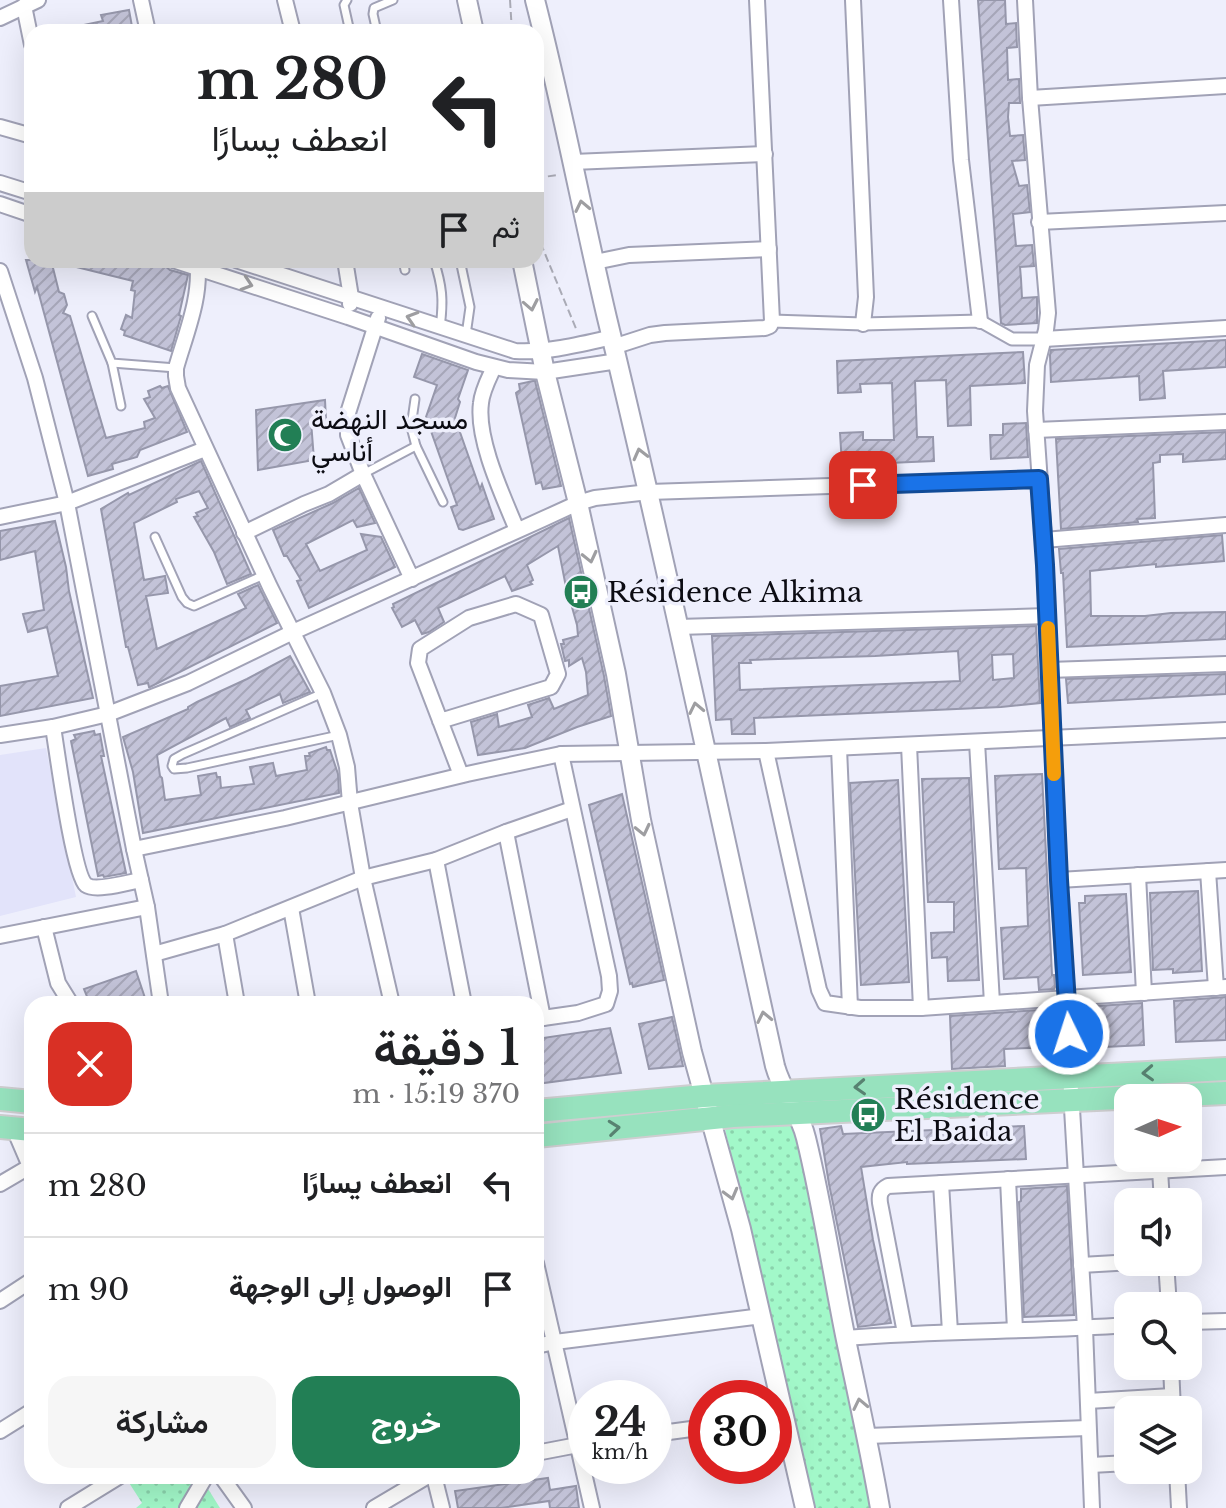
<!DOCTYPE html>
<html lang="ar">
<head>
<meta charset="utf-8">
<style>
	body { margin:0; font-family:"Libre Baskerville",Vazirmatn,serif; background:#f6f6f6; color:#202124; direction:rtl; height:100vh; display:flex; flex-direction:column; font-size:30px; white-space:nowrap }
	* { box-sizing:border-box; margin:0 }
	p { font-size:26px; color:#757577 }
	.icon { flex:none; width:44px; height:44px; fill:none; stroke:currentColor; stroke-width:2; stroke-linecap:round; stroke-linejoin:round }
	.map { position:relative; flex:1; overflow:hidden; direction:ltr }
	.side { position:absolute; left:24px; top:996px; width:520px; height:488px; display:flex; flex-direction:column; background:#fff; border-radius:24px; box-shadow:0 8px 32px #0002; direction:rtl }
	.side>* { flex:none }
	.hud { position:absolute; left:24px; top:24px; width:520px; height:244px; border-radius:24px; box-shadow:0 8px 32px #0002; direction:rtl; background:#fff; color:#202124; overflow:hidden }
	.needle { width:52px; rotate:87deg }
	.controls { position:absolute; left:1114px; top:1084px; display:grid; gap:16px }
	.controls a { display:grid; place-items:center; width:88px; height:88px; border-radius:16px; background:#fff; box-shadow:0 8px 32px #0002; font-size:40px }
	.speed { position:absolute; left:568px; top:1380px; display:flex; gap:16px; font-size:40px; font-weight:700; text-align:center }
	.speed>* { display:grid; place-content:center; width:104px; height:104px; border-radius:50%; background:#fff; box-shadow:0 8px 32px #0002; line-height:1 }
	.speed small { font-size:20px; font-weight:400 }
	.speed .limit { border:12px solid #d22; background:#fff; color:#111 }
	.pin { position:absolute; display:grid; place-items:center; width:68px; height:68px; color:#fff; margin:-34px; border-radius:16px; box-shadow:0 4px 12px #0006 }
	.me { position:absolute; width:88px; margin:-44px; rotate:356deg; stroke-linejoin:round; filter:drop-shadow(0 0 6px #0008) }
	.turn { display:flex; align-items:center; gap:28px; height:168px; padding:0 24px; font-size:36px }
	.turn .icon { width:104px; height:104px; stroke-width:2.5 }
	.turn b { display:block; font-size:56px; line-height:68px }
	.then { display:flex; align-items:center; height:76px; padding:0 24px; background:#0003; gap:16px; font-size:30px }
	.round { display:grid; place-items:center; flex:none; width:84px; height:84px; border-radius:24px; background:#f6f6f6 }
	.overview { display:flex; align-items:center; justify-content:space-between; height:136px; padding:0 24px }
	h1 { font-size:48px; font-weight:600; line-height:60px }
	.button { display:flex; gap:16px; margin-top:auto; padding:16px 24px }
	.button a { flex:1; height:92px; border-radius:24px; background:#227f55; color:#fff; font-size:32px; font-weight:600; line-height:92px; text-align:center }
	.button a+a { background:#f6f6f6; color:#202124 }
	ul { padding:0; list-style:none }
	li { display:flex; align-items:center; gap:24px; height:104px; padding:0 24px; border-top:2px solid #e0e0e0 }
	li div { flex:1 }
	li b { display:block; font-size:30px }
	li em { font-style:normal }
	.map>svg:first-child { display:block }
</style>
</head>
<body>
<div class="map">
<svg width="1226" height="1508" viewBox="0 0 1226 1508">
	<defs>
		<pattern id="grass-dots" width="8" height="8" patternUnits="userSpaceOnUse" patternTransform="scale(2)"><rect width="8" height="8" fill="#a2f8c9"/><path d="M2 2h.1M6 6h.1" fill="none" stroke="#8ad3ac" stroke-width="1.8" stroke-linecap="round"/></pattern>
		<pattern id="building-hatch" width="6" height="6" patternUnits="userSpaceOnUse" patternTransform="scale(2)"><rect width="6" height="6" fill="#c3c3d8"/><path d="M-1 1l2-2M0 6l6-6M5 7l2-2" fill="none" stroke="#a6a6b8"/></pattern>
	</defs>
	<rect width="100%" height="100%" fill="#eeeffc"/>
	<polygon fill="#e2e3fa" points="46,748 76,897 0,916 0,755"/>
	<g fill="url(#grass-dots)">
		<polygon points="802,1116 884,1508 811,1508 723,1120"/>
		<polygon points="129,1476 200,1476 220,1508 136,1508 142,1503 126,1478"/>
	</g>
	<g fill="url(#building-hatch)" stroke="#9697ab" stroke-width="2" fill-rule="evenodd">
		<polygon points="978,0 1005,0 1006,24 1016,23 1017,47 1007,48 1008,80 1019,79 1020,103 1009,103 1008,117 1010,136 1023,135 1025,160 1012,161 1019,186 1027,185 1030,212 1013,214 1016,246 1032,245 1034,266 1020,267 1021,279 1022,298 1037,297 1037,323 1005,325 1001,323"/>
		<polygon points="129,10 133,32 75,32 74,27 103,21 101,15"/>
		<polygon points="26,260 51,260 59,292 64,294 67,305 63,313 70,316 106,438 145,428 144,422 155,418 144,399 150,397 148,391 160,386 162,388 168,386 187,432 140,450 137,457 112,464 113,469 88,476 37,287 35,292"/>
		<polygon points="64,260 140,260 165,266 170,270 188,275 179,315 181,316 171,351 124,335 125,331 121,329 126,315 132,318 135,291 131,290 133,281 64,264"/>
		<polygon points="1226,340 1226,367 1163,371 1165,398 1140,400 1139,376 1051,382 1050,355 1051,350"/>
		<polygon points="1023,352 1025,383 970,386 971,425 948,426 946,380 915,381 917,437 933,437 934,461 842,465 840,433 863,432 863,440 894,440 892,383 860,384 861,392 838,393 837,361"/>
		<polygon points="422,354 468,370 458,399 460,402 455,418 480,489 482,484 494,519 463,530 459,529 451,507 457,505 426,417 437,385 414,377"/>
		<polygon points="533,381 535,381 561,486 543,489 541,482 536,484 516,393 520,390 519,384"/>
		<polygon points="325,400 326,420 311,421 314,460 258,470 256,410"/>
		<polygon points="1026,423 1028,457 991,459 990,435 1003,435 1003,424"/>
		<polygon points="1226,432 1226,459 1183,462 1183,454 1160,455 1160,462 1153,463 1155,518 1137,519 1138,522 1061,529 1056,439"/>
		<polygon points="201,461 251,574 227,584 214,552 194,517 198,516 196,513 208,508 199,491 176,499 177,502 134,523 144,580 165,576 168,593 146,596 157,649 246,608 238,594 258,585 277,623 150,687 149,687 148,683 138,685 128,647 126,647 101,509 128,493 129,495"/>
		<polygon points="359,488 375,523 357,527 353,520 306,544 320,571 367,550 361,534 381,537 395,567 309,608 297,581 301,580 287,556 284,556 273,530 333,503"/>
		<polygon points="569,518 604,676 611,716 577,727 525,748 478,755 471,722 497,714 499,727 532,717 528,705 549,698 554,709 588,695 586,672 582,658 569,666 569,660 565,661 561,644 564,644 563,640 578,636 577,625 565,582 558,546 527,565 533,580 530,582 532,584 512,591 505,576 438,608 444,622 429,632 422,634 415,620 402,627 392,608 394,607 393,604"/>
		<polygon points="55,521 66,567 69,591 93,698 0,716 0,686 58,676 47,627 28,632 23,614 44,610 35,551 0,560 0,531"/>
		<polygon points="1222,535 1224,561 1156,567 1156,564 1090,571 1091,616 1145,616 1171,613 1226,612 1226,639 1067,647 1063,573 1061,573 1059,549"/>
		<path d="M 1036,626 L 1040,703 L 1001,707 L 754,718 L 755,734 L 732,734 L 731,719 L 716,720 L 712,636 ZM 958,651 L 960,681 L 740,690 L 739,663 L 751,663 L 750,660 L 875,656 ZM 1013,654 L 1014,678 L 993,680 L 992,655 Z"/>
		<polygon points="290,656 310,692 283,703 280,694 246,710 250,718 230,727 226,718 157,755 160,776 162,778 165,800 201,795 198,776 216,773 217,777 220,777 221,788 254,784 250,767 273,763 276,776 307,770 305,756 310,756 309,753 326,747 327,750 330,750 338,774 339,793 143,833 133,772 123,737 188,709 188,707 197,702 247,679"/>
		<polygon points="1226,674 1226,694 1068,703 1066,679"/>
		<polygon points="94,731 95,735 100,734 104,756 101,756 126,873 104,877 103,875 98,876 71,741 76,739 74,735"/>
		<polygon points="1042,774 1052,975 1054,975 1055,987 1054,989 1039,990 1038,977 1004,979 1001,928 1028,926 1026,868 999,869 995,776"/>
		<polygon points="969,778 979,980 948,981 947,957 932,958 931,933 954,932 954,902 928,902 922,779"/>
		<polygon points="898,780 909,982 861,985 850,783"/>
		<polygon points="622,794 664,980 633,987 632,983 630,984 589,805"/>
		<polygon points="1198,891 1202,971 1173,973 1173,969 1153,970 1150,893"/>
		<polygon points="1126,894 1131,972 1083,975 1079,903 1085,903 1085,896"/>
		<polygon points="136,971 147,1004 90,1004 84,989"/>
		<polygon points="1226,997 1226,1040 1176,1042 1174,1001"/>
		<polygon points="1142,1003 1144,1045 1085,1048 1083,1007"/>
		<polygon points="1055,1009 1056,1047 1004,1049 1005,1066 952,1069 950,1016"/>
		<polygon points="672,1017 683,1066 649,1069 639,1024"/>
		<polygon points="610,1028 621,1073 536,1084 536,1039"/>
		<polygon points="841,1126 843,1134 1024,1126 1026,1159 907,1164 907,1162 861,1167 873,1240 891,1323 858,1327 829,1184 820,1129"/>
		<polygon points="1067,1186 1074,1315 1024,1317 1019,1202 1021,1201 1021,1189"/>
		<polygon points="548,1478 550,1490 576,1486 579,1508 550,1508 549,1501 501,1508 458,1508 455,1491"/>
	</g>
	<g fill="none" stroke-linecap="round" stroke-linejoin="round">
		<defs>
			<g id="service">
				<polyline points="347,0 344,5 350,32"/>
				<polyline points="377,32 373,14 374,8 393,0"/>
				<polyline points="403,260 405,270"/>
				<path d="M 434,260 C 442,285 444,300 440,327"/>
				<polyline points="460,260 470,307 466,335"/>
				<polyline points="92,316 112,363 176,368"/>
				<polyline points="112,363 121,406"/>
				<polyline points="415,399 411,427 416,446 443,502"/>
				<polyline points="363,474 416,446"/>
				<polyline points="155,537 182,597 187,603 194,606 264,575"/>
				<polyline points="323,693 183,754 174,759 172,766 174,769 187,768 339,735"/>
			</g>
			<polyline id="pedestrian" points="772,321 863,324 980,321 1012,339 1044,339"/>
			<g id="minor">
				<polyline points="141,0 148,32"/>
				<polyline points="285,0 293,32"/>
				<polyline points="853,0 866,297 863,324"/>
				<polyline points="951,0 961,160 980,321"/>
				<polyline points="1025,0 1030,98 1048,313 1046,330 1037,365 1035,411 1044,540 1058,872 1085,1328 1092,1508"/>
				<polyline points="24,6 32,45"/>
				<polyline points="0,18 38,0"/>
				<polyline points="1030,98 1226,86"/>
				<polyline points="0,127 32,136"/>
				<polyline points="573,162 765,154"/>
				<polyline points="0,183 32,193"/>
				<polyline points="0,204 32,215"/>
				<polyline points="1039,222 1226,213"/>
				<polyline points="173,260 348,317 476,362 508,370 545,372 618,361"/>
				<path d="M 197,260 C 202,296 186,333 176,368 L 176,376 L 178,388 L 270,587 L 323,693 L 339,735 L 347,767 L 350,803 L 363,878 L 392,1004"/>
				<path d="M 236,260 L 515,351 C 548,353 581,344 613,337"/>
				<polyline points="345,260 351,297 350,304"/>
				<polyline points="595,262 629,255 769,249"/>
				<polyline points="0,271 35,378 67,503 134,849 147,907 161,1004"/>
				<polyline points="378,318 348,413 348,435 363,474 412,579"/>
				<polyline points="1044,339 1226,328"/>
				<polyline points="616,346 650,335 665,333 765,328 770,326 772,321 757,0"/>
				<path d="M 494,367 C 489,378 482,391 481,403 C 476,439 503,496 517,530"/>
				<polyline points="1036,430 1226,422"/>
				<polyline points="0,517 67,503 205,449"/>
				<polyline points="244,533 304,504 329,494 363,474"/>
				<polyline points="1044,540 1226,525"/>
				<polyline points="678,627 1048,616"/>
				<polyline points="1049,670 1226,664"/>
				<polyline points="440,721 551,687 558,674 541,615 516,604 469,618 420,649 418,663 461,775"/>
				<path d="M 53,727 C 57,750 73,874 86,885 C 96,892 129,882 141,880"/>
				<polyline points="0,735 53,727 108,714 188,683 293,632 543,519 578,503 595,498 649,492 1039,479"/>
				<polyline points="977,742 992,1003"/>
				<polyline points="909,745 921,1008"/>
				<polyline points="839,748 850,1007"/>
				<polyline points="766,751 819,990 825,1003 860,1008 921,1008 1226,987"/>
				<polyline points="506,832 543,1018"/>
				<polyline points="134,849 285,818 467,774 561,754 766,751 1226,730"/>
				<polyline points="436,860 464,1004"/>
				<polyline points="1208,871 1216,988"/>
				<polyline points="1138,875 1144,993"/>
				<polyline points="1059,880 1226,870"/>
				<polyline points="291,908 308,1004"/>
				<polyline points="44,927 58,983 71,1004"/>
				<polyline points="225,934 237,1004"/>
				<polyline points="0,936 147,907"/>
				<polyline points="154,954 225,934 363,878 436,860 506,832 572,809"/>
				<polyline points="536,1019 578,1013 606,1004 610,991 609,976 561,754"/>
				<polyline points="14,1129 32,1171"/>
				<polyline points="1160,1170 1162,1202"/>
				<polyline points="1008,1179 1015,1330"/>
				<polyline points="941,1183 950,1332"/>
				<polyline points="0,1184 29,1167"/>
				<polyline points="1166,1262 1169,1306"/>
				<polyline points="536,1263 592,1508"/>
				<polyline points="1081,1265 1133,1262"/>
				<polyline points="0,1301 32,1280"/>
				<polyline points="1188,1322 1226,1321"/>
				<path d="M 905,1333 L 880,1203 C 879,1195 880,1190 888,1186 L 1226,1167"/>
				<path d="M 846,1338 C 940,1330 1034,1332 1128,1325"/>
				<polyline points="536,1346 555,1342 762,1316"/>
				<polyline points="1171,1366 1173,1410"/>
				<polyline points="1088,1401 1172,1396"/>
				<polyline points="0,1431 32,1411"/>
				<polyline points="654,1434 706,1427"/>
				<polyline points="867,1436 1088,1428"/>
				<polyline points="536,1453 583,1444"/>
				<polyline points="1091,1465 1128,1463"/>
				<polyline points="1177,1470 1179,1508"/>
				<polyline points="221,1476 244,1508"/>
				<polyline points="434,1476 442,1508"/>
				<polyline points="68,1508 120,1476"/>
				<polyline points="187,1508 206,1476"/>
				<polyline points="374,1508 428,1476"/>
			</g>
			<g id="tertiary">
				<polyline points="467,0 474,32"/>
				<path d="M 535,0 C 562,105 582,212 607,318 C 667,566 720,817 775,1066 C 782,1092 800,1112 806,1138 C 822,1203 832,1270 845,1335 C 857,1393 870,1450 880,1508"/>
				<polyline points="522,260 545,372 578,503 616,674 641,820 692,1052 741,1229 805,1508"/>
			</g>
			<g id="primary">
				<polyline points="0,1099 32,1102"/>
				<polyline points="536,1111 704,1096 1226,1069"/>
				<polyline points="0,1127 32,1130"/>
				<polyline points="536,1136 733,1116 1226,1093"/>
			</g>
		</defs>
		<use href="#service" stroke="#a1a2b6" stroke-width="11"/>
		<use href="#pedestrian" stroke="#a1a2b6" stroke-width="15"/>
		<use href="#minor" stroke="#a1a2b6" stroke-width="18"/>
		<use href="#tertiary" stroke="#a1a2b6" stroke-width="22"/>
		<use href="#primary" stroke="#ceced0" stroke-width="26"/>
		<g stroke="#aaabb6" stroke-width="2" stroke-dasharray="8 4" stroke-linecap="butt">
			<polyline points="510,0 512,32"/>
			<polyline points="536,178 558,175"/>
			<polyline points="536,232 577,331"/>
		</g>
		<use href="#service" stroke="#fff" stroke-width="7"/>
		<use href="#pedestrian" stroke="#fff" stroke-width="11"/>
		<use href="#minor" stroke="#fff" stroke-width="14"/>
		<use href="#tertiary" stroke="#fff" stroke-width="18"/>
		<use href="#primary" stroke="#97e2be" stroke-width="22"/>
	</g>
	<defs><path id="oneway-chevron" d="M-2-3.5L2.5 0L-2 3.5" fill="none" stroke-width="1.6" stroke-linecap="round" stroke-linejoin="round" transform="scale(2)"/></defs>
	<g stroke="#9e9ea1">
		<use href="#oneway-chevron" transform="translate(582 206) rotate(-102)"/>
		<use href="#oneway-chevron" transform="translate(247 284) rotate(18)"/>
		<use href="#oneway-chevron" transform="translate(531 305) rotate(79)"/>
		<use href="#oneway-chevron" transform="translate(412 318) rotate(-163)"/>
		<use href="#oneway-chevron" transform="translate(640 454) rotate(-104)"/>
		<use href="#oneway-chevron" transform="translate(590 557) rotate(77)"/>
		<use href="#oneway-chevron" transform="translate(696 708) rotate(-102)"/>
		<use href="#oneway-chevron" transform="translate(643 830) rotate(77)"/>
		<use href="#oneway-chevron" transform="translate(764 1017) rotate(-102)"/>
		<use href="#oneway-chevron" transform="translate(731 1194) rotate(75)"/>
		<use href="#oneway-chevron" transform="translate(860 1404) rotate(-102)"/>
	</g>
	<g stroke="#588271">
		<use href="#oneway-chevron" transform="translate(1148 1073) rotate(177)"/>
		<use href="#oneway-chevron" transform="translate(860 1087) rotate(177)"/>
		<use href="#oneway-chevron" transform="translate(614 1128) rotate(-6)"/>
	</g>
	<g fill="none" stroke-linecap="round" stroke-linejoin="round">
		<defs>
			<polyline id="route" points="863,485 1039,479 1045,565 1059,880 1069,1034"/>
		</defs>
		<use href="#route" stroke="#114b97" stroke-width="20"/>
		<use href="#route" stroke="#1a73e8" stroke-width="14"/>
		<polyline stroke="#f59e0b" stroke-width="14" points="1048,628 1054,774"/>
	</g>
	<defs>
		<symbol id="mosque-disc" viewBox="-11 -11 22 22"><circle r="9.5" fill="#227f55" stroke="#eeeffc"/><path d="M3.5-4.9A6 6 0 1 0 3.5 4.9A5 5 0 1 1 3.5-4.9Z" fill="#fff"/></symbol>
		<symbol id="bus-disc" viewBox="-11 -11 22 22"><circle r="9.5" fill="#227f55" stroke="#eeeffc"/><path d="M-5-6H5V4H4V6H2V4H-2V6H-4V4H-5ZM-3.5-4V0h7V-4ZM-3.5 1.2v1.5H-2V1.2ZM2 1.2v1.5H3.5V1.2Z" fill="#fff"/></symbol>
	</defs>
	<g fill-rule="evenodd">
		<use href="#mosque-disc" x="265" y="415" width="40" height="40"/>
		<use href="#bus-disc" x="561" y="572" width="40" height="40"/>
		<use href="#bus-disc" x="848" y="1095" width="40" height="40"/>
	</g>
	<g text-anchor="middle" stroke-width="7" stroke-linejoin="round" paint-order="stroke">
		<g font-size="28" fill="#0c0c13" stroke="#eeeffc" text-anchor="start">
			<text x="311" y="429">مسجد النهضة<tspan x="311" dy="32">أناسي</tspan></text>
			<text x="607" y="602">Résidence Alkima</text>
			<text x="894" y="1109">Résidence<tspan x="894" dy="32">El Baida</tspan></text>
		</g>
	</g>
</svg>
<div class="controls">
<a><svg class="needle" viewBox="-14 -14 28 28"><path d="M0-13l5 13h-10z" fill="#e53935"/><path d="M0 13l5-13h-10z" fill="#757577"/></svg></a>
<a><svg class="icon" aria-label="sound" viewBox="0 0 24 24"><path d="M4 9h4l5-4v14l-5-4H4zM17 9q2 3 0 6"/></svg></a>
<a><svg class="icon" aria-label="search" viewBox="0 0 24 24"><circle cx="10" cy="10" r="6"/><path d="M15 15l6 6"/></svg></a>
<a><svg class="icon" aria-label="layers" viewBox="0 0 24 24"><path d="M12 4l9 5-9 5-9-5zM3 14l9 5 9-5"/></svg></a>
</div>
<div class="speed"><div>24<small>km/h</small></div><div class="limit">30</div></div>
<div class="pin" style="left:863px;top:485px;background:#d93025"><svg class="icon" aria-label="arrive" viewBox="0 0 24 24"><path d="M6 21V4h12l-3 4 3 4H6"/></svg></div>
<svg class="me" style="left:1069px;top:1034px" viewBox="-20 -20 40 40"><circle r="17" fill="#1a73e8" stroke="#fff" stroke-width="3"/><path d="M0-11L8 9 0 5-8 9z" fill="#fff"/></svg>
<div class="hud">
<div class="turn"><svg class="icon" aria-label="left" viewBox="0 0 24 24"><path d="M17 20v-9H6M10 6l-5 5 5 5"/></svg><div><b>280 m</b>انعطف يسارًا</div></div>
<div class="then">ثم<svg class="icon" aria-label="arrive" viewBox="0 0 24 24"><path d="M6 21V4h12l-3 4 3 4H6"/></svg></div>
</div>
<section class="side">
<div class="overview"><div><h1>1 دقيقة</h1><p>370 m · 15:19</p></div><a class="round" style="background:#d93025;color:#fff"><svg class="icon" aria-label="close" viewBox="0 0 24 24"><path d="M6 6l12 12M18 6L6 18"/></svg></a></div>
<ul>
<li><svg class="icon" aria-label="left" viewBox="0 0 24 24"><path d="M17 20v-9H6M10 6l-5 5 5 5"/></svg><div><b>انعطف يسارًا</b></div><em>280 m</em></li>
<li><svg class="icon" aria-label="arrive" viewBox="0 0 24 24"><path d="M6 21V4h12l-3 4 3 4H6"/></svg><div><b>الوصول إلى الوجهة</b></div><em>90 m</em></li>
</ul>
<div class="button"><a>خروج</a><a>مشاركة</a></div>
</section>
</div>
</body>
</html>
